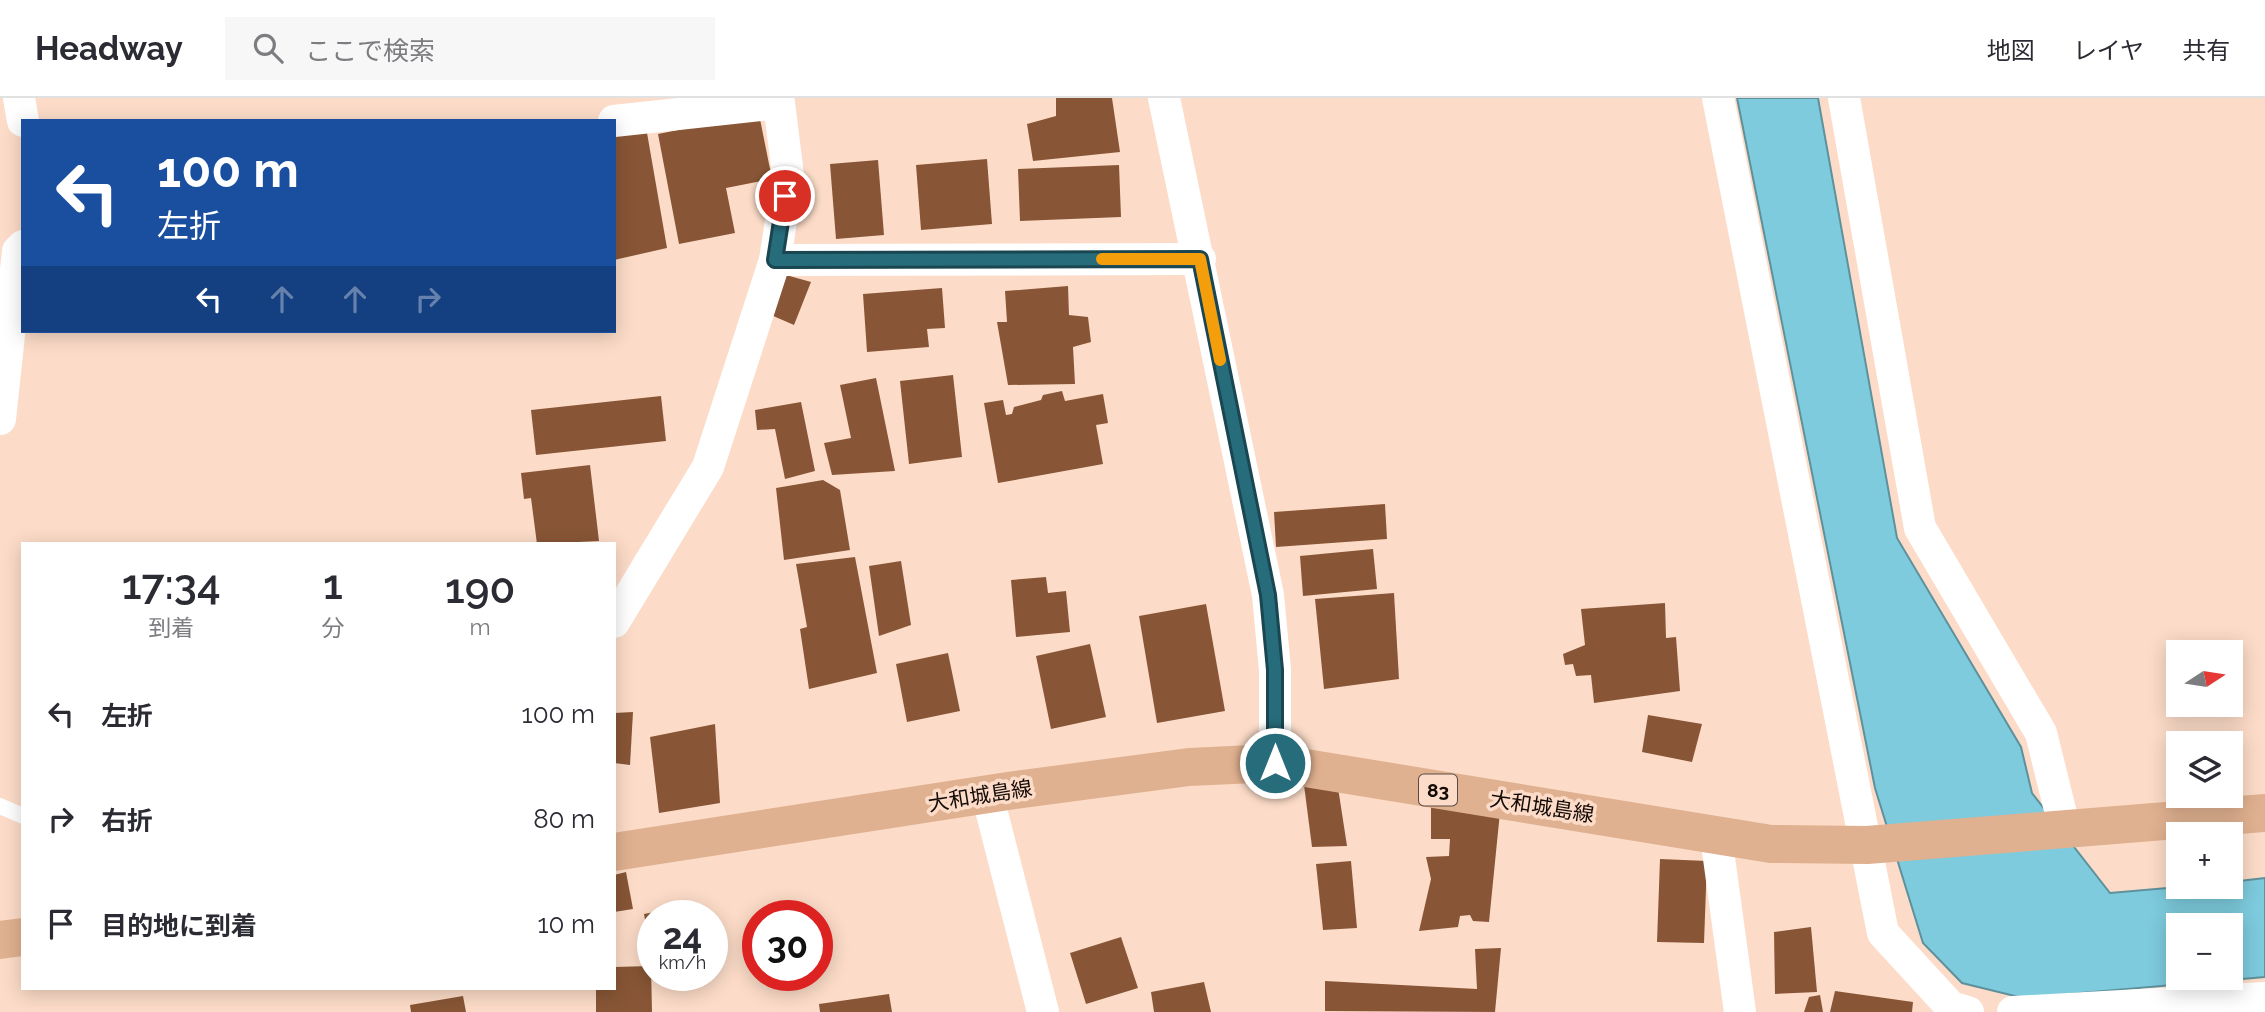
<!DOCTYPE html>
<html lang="ja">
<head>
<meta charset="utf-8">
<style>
	body { margin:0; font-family:Raleway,"Noto Sans JP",sans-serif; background:#f7f7f7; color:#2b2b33; height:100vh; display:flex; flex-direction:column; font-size:26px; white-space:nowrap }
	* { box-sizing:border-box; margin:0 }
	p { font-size:23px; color:#7c7c81 }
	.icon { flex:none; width:38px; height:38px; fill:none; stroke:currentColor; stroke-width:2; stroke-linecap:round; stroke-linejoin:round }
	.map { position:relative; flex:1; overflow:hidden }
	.drawer { position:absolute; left:21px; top:444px; width:595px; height:448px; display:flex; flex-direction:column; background:#fff; border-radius:0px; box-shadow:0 4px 18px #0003 }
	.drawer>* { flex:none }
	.hud { position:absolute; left:21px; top:21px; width:595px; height:214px; border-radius:0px; box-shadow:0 4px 18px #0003; background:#1a4fa0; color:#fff; overflow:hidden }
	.needle { width:46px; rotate:78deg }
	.controls { position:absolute; left:2166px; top:542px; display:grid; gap:14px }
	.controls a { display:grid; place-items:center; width:77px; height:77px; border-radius:0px; background:#fff; box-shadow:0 4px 18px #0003; font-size:35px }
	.speed { position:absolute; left:637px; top:802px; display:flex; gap:14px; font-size:35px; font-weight:700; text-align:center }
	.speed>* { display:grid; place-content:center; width:91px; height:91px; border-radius:50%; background:#fff; box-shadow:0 4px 18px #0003; line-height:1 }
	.speed small { font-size:18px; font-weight:400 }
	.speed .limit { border:10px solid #d22; background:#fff; color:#111 }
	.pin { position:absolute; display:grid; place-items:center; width:60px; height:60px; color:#fff; margin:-30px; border:4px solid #fff; border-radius:50%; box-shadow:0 2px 7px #0007 }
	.me { position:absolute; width:77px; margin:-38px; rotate:0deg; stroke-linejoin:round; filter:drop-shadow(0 0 5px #0008) }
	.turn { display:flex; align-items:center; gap:24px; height:147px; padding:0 21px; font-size:32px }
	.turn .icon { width:91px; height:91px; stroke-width:2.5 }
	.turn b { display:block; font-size:49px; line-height:60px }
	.lanes { display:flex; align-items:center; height:66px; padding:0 21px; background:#0003; justify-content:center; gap:35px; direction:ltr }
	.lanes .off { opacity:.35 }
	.eta { display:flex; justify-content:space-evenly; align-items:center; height:119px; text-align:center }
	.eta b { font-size:42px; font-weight:600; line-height:49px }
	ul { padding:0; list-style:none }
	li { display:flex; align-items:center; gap:21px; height:105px; padding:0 21px }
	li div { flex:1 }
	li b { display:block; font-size:26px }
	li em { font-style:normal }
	header { display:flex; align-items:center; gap:42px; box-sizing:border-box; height:98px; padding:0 35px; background:#fff; border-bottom:2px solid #e1e1e2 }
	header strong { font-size:33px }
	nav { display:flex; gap:38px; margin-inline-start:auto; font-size:24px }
	.search { width:490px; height:63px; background:#f7f7f7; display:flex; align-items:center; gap:18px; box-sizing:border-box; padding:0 24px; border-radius:0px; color:#7c7c81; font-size:26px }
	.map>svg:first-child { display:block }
</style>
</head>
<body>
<header>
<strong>Headway</strong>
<div class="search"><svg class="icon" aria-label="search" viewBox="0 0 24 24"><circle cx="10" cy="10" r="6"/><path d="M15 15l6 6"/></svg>ここで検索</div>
<nav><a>地図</a><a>レイヤ</a><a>共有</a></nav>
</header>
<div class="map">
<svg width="2265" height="914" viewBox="0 0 2265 914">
	<rect width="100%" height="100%" fill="#fcdcc8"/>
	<path fill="#7dcbdd" stroke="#5e919c" stroke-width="2" fill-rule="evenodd" d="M 1737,0 L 1818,0 L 1897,440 L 2021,649 L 2032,695 L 2110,795 L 2179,789 L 2231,789 L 2231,784 L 2265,780 L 2265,879 L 2023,900 L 1962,885 L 1923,845 L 1875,690 ZM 2179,828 L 2231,828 L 2231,880 L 2179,880 Z"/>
	<g fill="#885636">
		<polygon points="1056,0 1112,0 1120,54 1033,63 1027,26 1056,18"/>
		<polygon points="759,16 772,81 726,90 735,135 679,146 658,36"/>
		<polygon points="646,29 667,150 614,162 614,34"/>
		<polygon points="987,61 992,126 921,132 916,67"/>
		<polygon points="878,62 884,137 836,141 830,66"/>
		<polygon points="1119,67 1121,119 1020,123 1018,71"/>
		<polygon points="786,177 811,184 794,227 771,217"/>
		<polygon points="1068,188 1069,217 1088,219 1091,244 1073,249 1075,286 1008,287 997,224 1007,224 1005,193"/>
		<polygon points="942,190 945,230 927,231 929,249 867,254 863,196"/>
		<polygon points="953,277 962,359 909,366 900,283"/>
		<polygon points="876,280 895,373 832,377 824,345 851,340 840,287"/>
		<polygon points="1062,293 1065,303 1103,296 1108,325 1096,327 1103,366 998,385 984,305 1003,302 1006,317 1012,316 1014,309 1041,302 1043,297"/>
		<polygon points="661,298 666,343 536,357 531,312"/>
		<polygon points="801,304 815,373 785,381 775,331 757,332 755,312"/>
		<polygon points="590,367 599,443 537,446 531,400 524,401 521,375"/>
		<polygon points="823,382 840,392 850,452 784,462 776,390"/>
		<polygon points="1385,406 1387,441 1276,449 1274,414"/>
		<polygon points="1373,451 1377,491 1303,498 1300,458"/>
		<polygon points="855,459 877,575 809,591 800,531 807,529 796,466"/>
		<polygon points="901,463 911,527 879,538 869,468"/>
		<polygon points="1046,479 1048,495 1066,493 1070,534 1016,539 1011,482"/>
		<polygon points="1394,495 1399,581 1324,591 1315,501"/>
		<polygon points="1665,505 1666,540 1676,539 1680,593 1594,605 1591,577 1576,578 1573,566 1565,567 1563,556 1585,547 1581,511"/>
		<polygon points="1206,506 1225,613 1157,625 1139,518"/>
		<polygon points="1090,546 1106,619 1051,631 1036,558"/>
		<polygon points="948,555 960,613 907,624 896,566"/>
		<polygon points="633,614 630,667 614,665 614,615"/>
		<polygon points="1648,617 1702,626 1692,664 1642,654"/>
		<polygon points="715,626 720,705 659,715 650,639"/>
		<polygon points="1337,683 1347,748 1312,749 1304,687"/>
		<polygon points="1431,703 1500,714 1489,824 1473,823 1470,817 1460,818 1458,829 1419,833 1431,781 1426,759 1449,758 1450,741 1431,741"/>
		<polygon points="1660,761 1707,763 1704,845 1657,844"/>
		<polygon points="1351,763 1357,830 1323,832 1316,766"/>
		<polygon points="626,774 633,811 614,814 614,777"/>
		<polygon points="687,808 689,817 653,817 653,844 649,845 644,816"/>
		<polygon points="1811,829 1817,894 1775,896 1774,834"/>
		<polygon points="1121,839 1138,890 1086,906 1070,855"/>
		<polygon points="1501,850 1495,914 1325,913 1325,883 1477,891 1475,851"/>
		<polygon points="651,868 652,914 596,914 596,891 614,891 614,869"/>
		<polygon points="1204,884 1211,914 1154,914 1151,894"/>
		<polygon points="1835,893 1913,904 1912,914 1830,914"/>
		<polygon points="889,896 892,914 820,914 819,906"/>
		<polygon points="1820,897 1823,914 1804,914 1809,899"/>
		<polygon points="463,898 466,914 411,914 410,907"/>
	</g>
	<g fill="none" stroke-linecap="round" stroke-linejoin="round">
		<polyline stroke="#fff" stroke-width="16" points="0,708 23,718"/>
		<g stroke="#fff" stroke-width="32">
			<polyline points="19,0 23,23"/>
			<polyline points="1164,0 1268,497 1275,572 1275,665"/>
			<polyline points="1718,0 1883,835 1951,909 1968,914"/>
			<polyline points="1844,0 1920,430 2041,635 2065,732"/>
			<polyline points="614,23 779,5 788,77 775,162 708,369 614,524"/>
			<polyline points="775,162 1200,161"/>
			<polyline points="0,321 18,153 23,148"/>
			<polyline points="987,696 1043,914"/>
			<polyline points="1716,738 1740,914"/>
			<polyline points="2013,914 2265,900"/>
		</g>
		<g stroke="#e0b190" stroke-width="38">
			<polyline points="614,754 1008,693 1189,669 1275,665 1771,746 1867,747 2265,715"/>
			<polyline points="0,842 23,839"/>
		</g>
	</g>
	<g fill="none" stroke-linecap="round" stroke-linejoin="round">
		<defs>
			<polyline id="route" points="785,98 775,162 1200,161 1268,497 1275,572 1275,665"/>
		</defs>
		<use href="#route" stroke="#194650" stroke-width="18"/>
		<use href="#route" stroke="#266c7b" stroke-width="12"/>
		<polyline stroke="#f59e0b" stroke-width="12" points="1102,161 1200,161 1220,262"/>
	</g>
	<g text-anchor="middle" stroke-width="7" stroke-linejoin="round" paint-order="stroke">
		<rect fill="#fcdcc8" stroke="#5a4940" stroke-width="2" x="1419" y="676.5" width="38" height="31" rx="5"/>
		<g font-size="19" font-weight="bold" fill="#140a05">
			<text x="1438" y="699">83</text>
		</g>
		<g font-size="21" fill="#140a05" stroke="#fcdcc8">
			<text transform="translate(980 698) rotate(-9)" y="7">大和城島線</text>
			<text transform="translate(1542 709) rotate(9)" y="7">大和城島線</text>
		</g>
	</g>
</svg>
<div class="controls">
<a><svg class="needle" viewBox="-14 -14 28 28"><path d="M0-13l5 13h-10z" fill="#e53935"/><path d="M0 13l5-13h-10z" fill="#7c7c81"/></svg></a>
<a><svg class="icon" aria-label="layers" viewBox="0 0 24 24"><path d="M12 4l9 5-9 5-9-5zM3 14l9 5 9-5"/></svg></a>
<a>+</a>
<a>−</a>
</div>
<div class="speed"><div>24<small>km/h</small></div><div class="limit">30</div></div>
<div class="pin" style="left:785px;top:98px;background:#d93025"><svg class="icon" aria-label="arrive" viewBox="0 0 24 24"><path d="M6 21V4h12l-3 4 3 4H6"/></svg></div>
<svg class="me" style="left:1275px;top:665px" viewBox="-20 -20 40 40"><circle r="17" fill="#266c7b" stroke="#fff" stroke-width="3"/><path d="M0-11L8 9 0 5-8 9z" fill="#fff"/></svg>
<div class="hud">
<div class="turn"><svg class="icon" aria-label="left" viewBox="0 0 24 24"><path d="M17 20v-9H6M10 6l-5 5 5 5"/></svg><div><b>100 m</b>左折</div></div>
<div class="lanes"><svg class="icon" aria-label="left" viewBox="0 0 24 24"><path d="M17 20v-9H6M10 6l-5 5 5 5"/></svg><svg class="icon off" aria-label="ahead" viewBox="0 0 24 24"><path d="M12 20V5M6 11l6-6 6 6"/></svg><svg class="icon off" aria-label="ahead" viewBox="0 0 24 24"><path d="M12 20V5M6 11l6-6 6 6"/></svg><svg class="icon off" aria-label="right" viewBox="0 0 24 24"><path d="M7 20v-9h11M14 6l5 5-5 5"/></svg></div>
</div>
<section class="drawer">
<div class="eta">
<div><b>17:34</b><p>到着</p></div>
<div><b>1</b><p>分</p></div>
<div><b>190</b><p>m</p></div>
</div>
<ul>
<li><svg class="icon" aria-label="left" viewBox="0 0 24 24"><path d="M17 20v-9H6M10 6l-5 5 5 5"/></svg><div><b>左折</b></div><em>100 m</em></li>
<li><svg class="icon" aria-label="right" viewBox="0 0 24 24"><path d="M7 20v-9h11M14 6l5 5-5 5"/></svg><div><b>右折</b></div><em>80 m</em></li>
<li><svg class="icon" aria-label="arrive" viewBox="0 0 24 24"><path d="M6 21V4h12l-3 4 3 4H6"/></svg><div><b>目的地に到着</b></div><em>10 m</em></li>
</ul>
</section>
</div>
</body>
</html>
